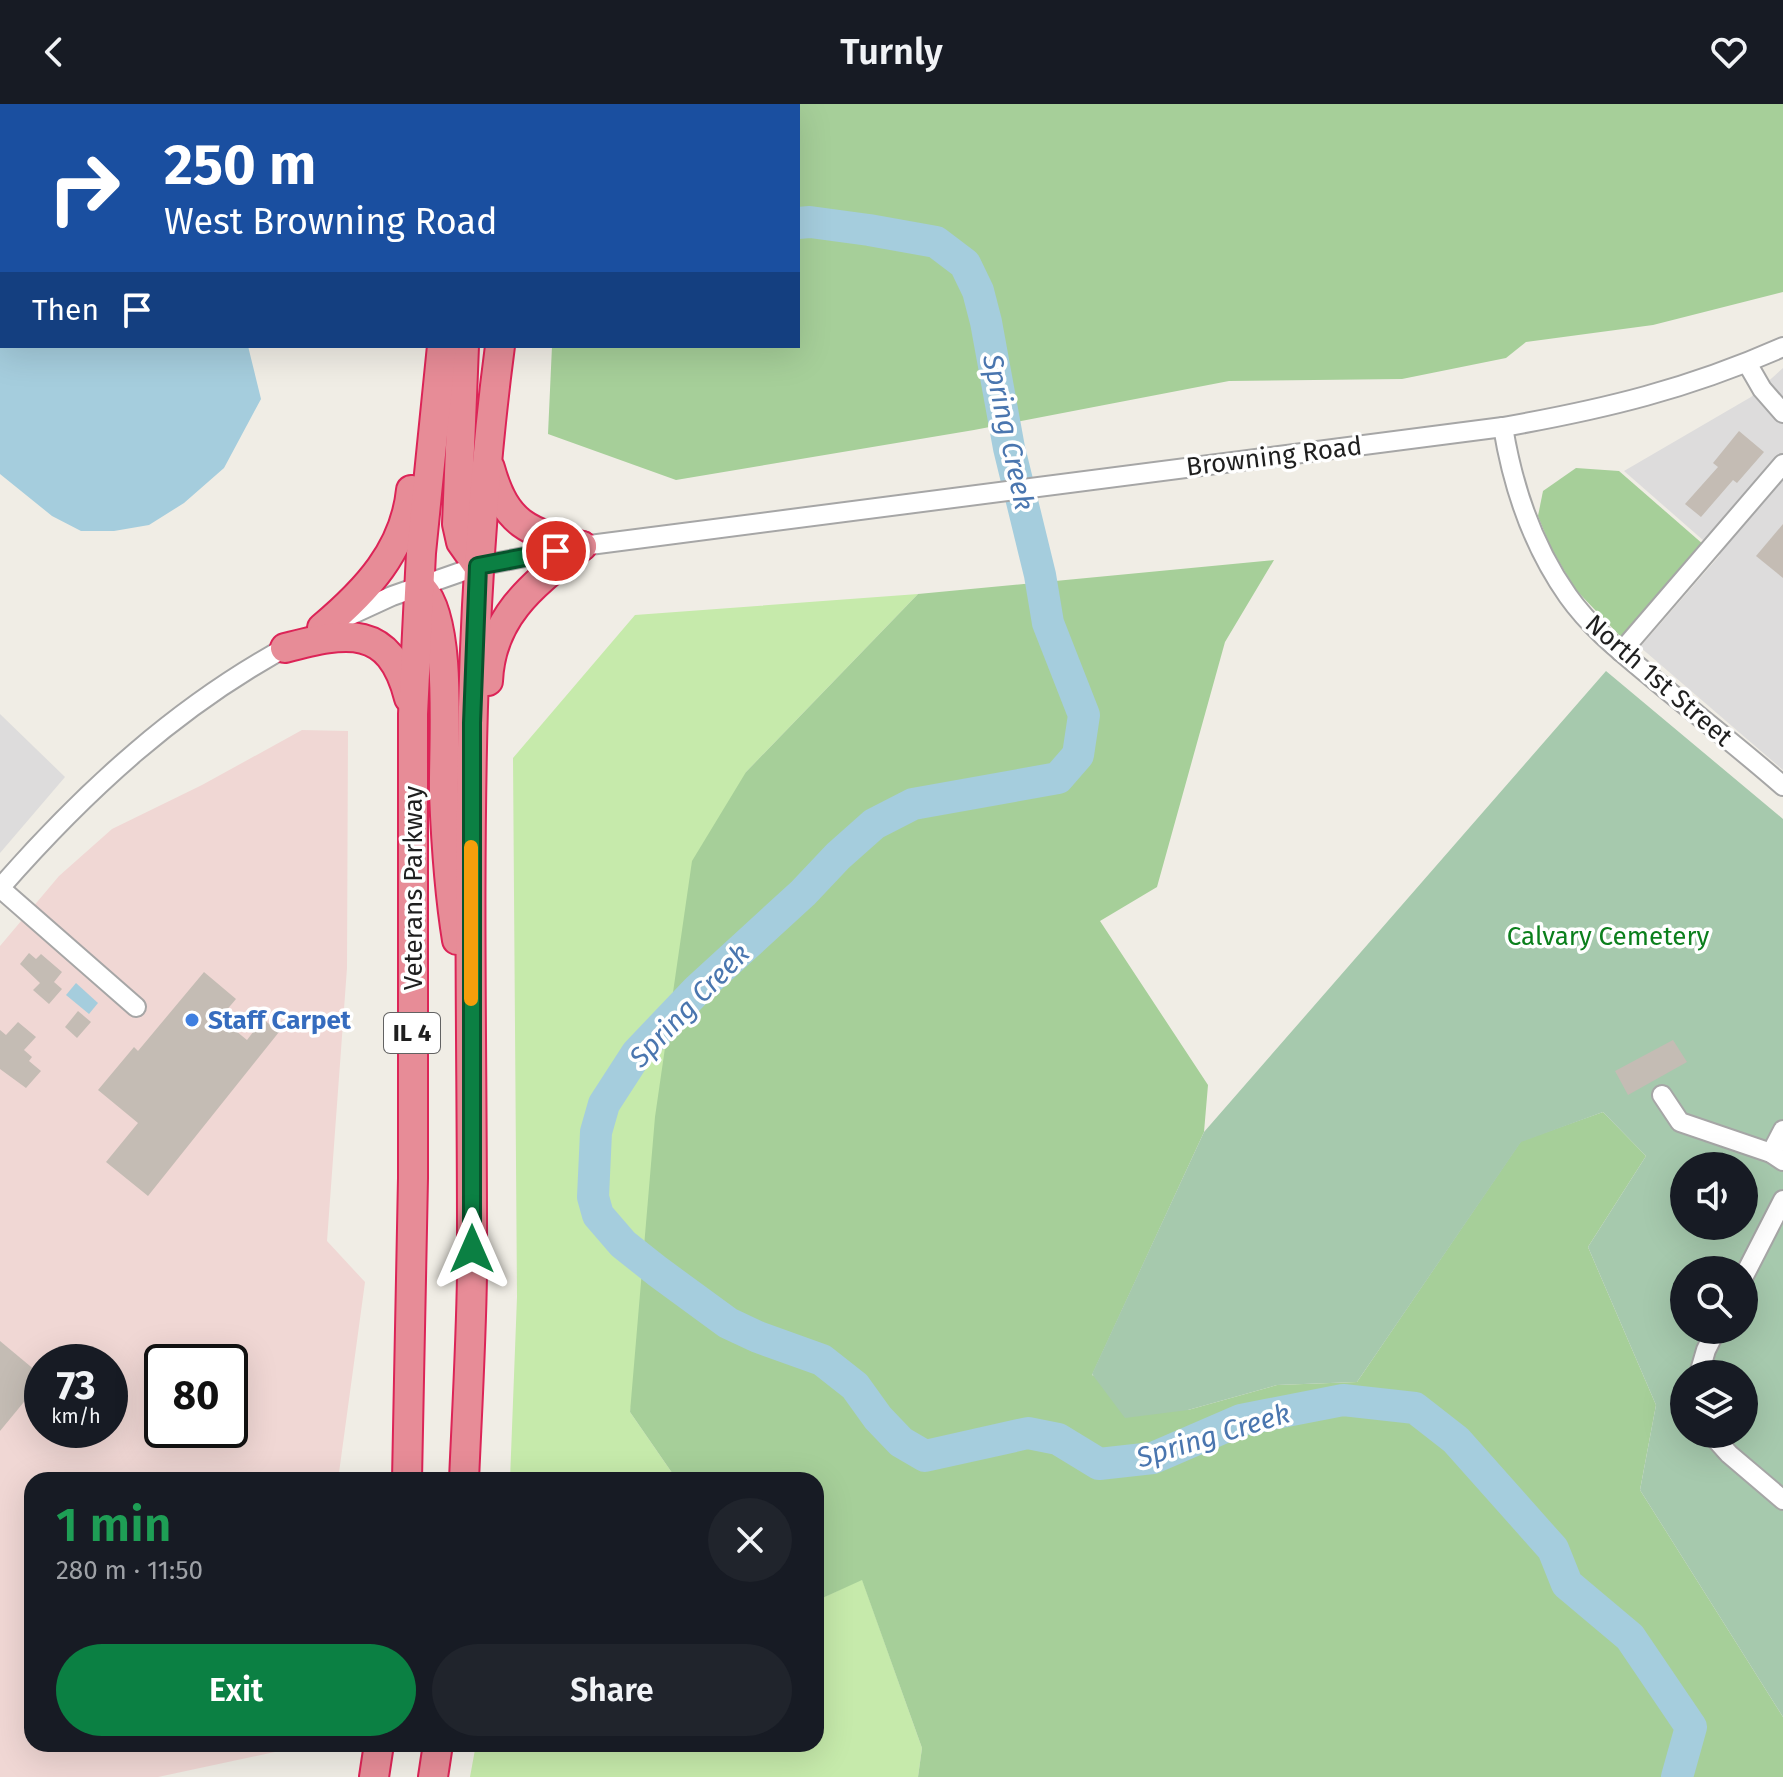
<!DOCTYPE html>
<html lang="en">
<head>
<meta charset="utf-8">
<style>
	body { margin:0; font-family:"Fira Sans",sans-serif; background:#20242c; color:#f1f3f6; height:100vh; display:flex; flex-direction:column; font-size:30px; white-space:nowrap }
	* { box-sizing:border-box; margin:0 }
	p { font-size:26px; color:#9ea1a6 }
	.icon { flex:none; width:44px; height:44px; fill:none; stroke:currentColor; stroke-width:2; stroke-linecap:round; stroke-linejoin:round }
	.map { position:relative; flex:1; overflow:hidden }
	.panel { position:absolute; left:24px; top:1368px; width:800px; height:280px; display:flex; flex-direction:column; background:#171b24; border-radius:24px; box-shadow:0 8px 32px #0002 }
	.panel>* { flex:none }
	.banner { position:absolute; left:0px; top:0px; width:800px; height:244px; box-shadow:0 8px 32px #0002; background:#1a4fa0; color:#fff; overflow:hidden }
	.controls { position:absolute; left:1670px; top:1048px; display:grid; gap:16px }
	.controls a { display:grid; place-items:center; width:88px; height:88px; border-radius:50%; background:#171b24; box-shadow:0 8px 32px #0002; font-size:40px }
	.speed { position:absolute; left:24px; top:1240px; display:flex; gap:16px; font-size:40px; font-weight:700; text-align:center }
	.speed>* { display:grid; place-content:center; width:104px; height:104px; border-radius:50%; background:#171b24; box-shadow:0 8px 32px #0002; line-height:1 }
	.speed small { font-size:20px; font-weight:400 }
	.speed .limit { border:4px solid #111; border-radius:12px; background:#fff; color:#111 }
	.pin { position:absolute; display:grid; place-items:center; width:68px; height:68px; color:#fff; margin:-34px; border:4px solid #fff; border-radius:50%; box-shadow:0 2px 8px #0007 }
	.me { position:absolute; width:88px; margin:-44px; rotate:0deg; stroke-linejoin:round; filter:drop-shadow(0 0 6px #0008) }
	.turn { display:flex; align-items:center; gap:28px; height:168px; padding:0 32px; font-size:36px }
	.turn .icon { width:104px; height:104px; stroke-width:2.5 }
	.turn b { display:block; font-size:56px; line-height:68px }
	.then { display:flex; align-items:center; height:76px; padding:0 32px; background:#0003; gap:16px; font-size:30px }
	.round { display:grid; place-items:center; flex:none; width:84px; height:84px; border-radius:42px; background:#20242c }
	.headline { display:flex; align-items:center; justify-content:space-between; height:136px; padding:0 32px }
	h1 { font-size:48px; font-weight:600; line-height:60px; color:#1e9e55 }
	.button { display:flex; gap:16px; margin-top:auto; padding:16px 32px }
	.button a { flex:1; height:92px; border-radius:48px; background:#0b8043; color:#fff; font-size:32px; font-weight:600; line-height:92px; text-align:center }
	.button a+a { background:#20242c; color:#f1f3f6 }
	header { display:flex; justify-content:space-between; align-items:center; height:104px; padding:0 32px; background:#171b24; font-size:36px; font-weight:600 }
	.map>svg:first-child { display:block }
</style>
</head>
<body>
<header><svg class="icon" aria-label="back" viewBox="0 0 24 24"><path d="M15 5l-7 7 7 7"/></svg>Turnly<svg class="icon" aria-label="heart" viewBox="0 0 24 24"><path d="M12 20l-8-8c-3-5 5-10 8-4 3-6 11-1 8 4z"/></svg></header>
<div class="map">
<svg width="1783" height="1673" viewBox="0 0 1783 1673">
	<rect width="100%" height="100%" fill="#f0ede5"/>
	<g fill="#dddcdc">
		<polygon points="1783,264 1783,666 1640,543 1720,451 1624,367 1751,293"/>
		<polygon points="0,610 65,673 0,749"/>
	</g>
	<path fill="#f0d7d4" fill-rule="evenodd" d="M 302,626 L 348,627 L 347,864 L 327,1137 L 365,1178 L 338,1376 L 32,1376 L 32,1640 L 303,1640 L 303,1642 L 158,1673 L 0,1673 L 0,842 L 59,772 L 112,725 L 202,681 ZM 42,1258 L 110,1258 L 110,1326 L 42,1326 ZM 162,1258 L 230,1258 L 230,1326 L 162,1326 Z"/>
	<g fill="#c6eaab">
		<polygon points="918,490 746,668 630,1308 677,1376 510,1376 517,1193 513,654 635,511"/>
		<polygon points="862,1475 922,1644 918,1673 470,1673 476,1640 816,1640 816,1497"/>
	</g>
	<g fill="#a6cf99">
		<polygon points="582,0 1783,0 1783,188 1653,221 1526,238 1506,254 1402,275 1229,277 974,326 676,376 548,330 552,242 798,242 798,2 582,2"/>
		<polygon points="1576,364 1619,367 1704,441 1621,533 1575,485 1550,442 1538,412 1543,387"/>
		<polygon points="1274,456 1225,538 1157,783 1100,817 1208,981 1204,1028 1092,1271 1188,1306 1277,1281 1357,1278 1521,1037 1603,1008 1646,1052 1588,1143 1656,1301 1640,1386 1783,1613 1783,1673 918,1673 922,1644 862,1476 816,1497 816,1376 677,1376 630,1308 655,1013 692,757 746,668 918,490"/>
	</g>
	<path fill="#a6c9ad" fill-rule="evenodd" d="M 1606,567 L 1783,715 L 1783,1613 L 1640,1386 L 1656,1301 L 1588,1143 L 1646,1052 L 1603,1008 L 1521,1038 L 1357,1278 L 1277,1281 L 1188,1306 L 1125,1314 L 1092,1270 L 1204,1028 ZM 1684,1062 L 1744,1062 L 1744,1122 L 1684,1122 ZM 1684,1166 L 1744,1166 L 1744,1226 L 1684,1226 ZM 1684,1270 L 1744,1270 L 1744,1330 L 1684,1330 Z"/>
	<g fill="#a5cddd">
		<polygon points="0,0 207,0 207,2 2,2 2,242 248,242 261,295 224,364 184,399 149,421 114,427 81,427 52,412 0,370"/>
		<polygon points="76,879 98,899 89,910 66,891"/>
	</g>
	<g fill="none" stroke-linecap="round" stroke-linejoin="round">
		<g stroke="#a5cddd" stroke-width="32">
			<polyline points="626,2 628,0"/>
			<polyline points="798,119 810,118 869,126 936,138 965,160 978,187 986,218 1009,344 1040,471 1048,519 1084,611 1078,651 1058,674 913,700 874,720 838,752 803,789 697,886 637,949 604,1000 596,1028 593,1093 598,1111 623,1140 657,1167 728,1219 758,1233 822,1256 855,1282 878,1314 901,1338 925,1352 1028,1329 1058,1335 1099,1360 1153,1354 1241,1316 1343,1296 1415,1304 1456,1336 1553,1445 1567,1480 1630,1533 1691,1623 1677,1673"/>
		</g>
	</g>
	<g fill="#c4bcb4">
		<polygon points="1739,327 1764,348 1737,379 1733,376 1701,413 1685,400 1718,363 1713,359"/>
		<polygon points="1783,420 1783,474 1756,452"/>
		<polygon points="29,849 36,855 41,850 62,868 54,878 62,885 49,900 33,886 40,879 20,860"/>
		<polygon points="204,868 236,895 220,914 247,936 263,915 279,928 148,1092 106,1058 138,1019 98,986 134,943 138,947"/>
		<polygon points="78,907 91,918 77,934 65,923"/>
		<polygon points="18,918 36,933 24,946 32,953 29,957 41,967 26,984 0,965 0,926 6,931"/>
		<polygon points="1673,936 1687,958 1628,991 1615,967"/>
		<polygon points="0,1237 42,1272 42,1276 0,1327"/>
	</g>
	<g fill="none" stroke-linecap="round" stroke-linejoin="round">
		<defs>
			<g id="minor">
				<polyline points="1747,259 1762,285 1783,309"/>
				<path d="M 1503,323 C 1513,384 1532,441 1568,492 C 1592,526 1625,551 1656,577 C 1698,612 1742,646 1783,682"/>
				<path d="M 342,515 L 392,492 L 478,462 L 582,442 L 1503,323 C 1605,305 1688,285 1783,243"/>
				<polyline points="1621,548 1783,360"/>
				<path d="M 0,784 C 85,687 179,600 294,539"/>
				<polyline points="0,784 136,903"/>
				<polyline points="1662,991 1680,1018 1771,1049 1783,1057"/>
				<polyline points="1771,1049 1783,1026"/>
				<polyline points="1744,1172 1783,1096"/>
				<polyline points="1699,1270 1706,1246 1716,1226"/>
				<polyline points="1711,1330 1729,1350 1783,1396"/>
			</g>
			<g id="highway">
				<polyline points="481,2 481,0"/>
				<polyline points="541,2 541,0"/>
				<polyline points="464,242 457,420 461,438 478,462"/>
				<path d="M 490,364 C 506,421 528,428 582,442"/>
				<path d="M 423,486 C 453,519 443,643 444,690 C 446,738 449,788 457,836"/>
				<path d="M 322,524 C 366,487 405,446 411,386"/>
				<path d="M 285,544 C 346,528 390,519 409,594"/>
				<path d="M 488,577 C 491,511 534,480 582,442"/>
				<polyline points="407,1376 413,1074 413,610 421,449 442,242"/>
				<path d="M 464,1376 C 467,1308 471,1239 472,1171 C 473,861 459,550 500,242"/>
				<polyline points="374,1673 379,1640"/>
				<polyline points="433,1673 438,1640"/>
			</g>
		</defs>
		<use href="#minor" stroke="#a6a6a6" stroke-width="22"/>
		<use href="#highway" stroke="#dc2457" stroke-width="32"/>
		<use href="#minor" stroke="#fff" stroke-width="18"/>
		<use href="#highway" stroke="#e78c97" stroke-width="28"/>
	</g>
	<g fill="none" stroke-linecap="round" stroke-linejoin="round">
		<defs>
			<polyline id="route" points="472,1145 472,619 478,462 556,447"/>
		</defs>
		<use href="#route" stroke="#07532c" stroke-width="20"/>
		<use href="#route" stroke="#0b8043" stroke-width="14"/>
		<polyline stroke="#f59e0b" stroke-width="14" points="471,743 471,895"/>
	</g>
	<circle fill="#3f7fe0" stroke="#fff" stroke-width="3" cx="192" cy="916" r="8"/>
	<g text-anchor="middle" stroke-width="7" stroke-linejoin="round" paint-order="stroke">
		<rect fill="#fff" stroke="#626262" stroke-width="2" x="384" y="909" width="56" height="40" rx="6"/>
		<g font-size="24" font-weight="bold" fill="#1f1f1f">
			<text x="412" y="937">IL 4</text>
		</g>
		<g font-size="26" fill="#1f1f1f" stroke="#fff">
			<text transform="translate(1274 352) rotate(-7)" y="9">Browning Road</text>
			<text transform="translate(1659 576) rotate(41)" y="9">North 1st Street</text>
			<text transform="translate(413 784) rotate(-90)" y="9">Veterans Parkway</text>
		</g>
		<g font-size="26" fill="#0b7f1c" stroke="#fff">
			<text x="1608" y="841">Calvary Cemetery</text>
		</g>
		<g font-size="26" font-weight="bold" fill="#366cbe" stroke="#fff" text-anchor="start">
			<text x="208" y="925">Staff Carpet</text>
		</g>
		<g font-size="28" font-style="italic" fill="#4a76af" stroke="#fff">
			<text transform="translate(1009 328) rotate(78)" y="10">Spring Creek</text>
			<text transform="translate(689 901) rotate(-46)" y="10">Spring Creek</text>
			<text transform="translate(1213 1331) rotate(-17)" y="10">Spring Creek</text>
		</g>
	</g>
</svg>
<div class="controls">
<a><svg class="icon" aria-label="sound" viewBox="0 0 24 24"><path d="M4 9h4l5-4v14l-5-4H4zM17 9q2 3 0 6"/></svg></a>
<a><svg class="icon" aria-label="search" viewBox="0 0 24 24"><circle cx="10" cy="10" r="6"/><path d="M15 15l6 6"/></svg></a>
<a><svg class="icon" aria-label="layers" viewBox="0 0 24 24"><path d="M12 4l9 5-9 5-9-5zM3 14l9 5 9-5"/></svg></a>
</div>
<div class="speed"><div>73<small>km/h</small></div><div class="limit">80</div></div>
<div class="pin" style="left:556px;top:447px;background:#d93025"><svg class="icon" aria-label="arrive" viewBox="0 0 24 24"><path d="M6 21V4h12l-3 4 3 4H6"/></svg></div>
<svg class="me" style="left:472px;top:1145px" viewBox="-20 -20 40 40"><path d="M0-17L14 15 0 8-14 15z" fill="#0b8043" stroke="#fff" stroke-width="4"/></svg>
<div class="banner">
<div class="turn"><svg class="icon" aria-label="right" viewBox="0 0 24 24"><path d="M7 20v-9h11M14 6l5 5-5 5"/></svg><div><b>250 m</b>West Browning Road</div></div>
<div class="then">Then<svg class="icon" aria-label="arrive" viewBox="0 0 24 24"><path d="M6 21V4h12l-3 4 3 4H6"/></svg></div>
</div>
<section class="panel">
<div class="headline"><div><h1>1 min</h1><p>280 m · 11:50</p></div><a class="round"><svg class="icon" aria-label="close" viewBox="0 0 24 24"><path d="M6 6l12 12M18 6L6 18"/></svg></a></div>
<div class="button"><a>Exit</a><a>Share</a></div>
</section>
</div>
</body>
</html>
